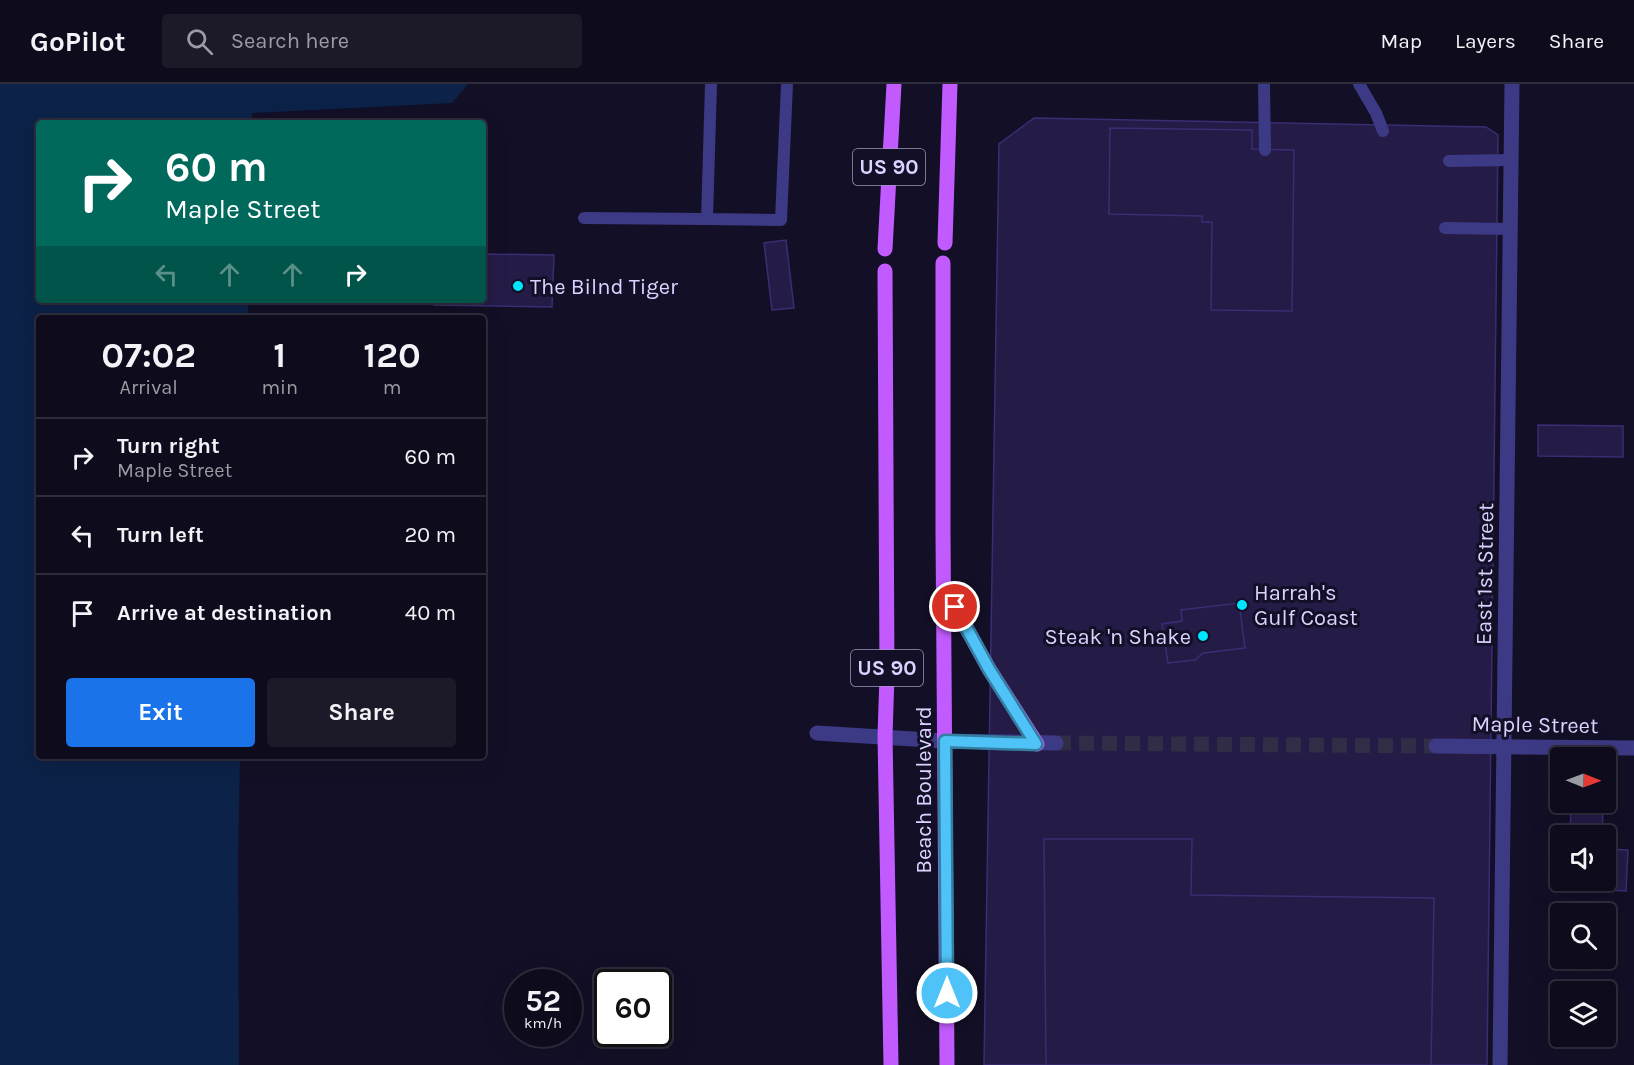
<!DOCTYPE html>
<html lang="en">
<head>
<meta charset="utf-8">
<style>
	body { margin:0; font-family:Karla,sans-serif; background:#1c1929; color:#f1f3f6; height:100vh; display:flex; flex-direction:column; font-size:22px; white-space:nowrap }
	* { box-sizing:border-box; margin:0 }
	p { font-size:20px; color:#9b9ba3 }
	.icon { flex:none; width:33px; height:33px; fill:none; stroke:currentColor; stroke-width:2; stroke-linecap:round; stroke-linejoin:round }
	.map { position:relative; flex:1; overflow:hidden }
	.details { position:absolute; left:36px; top:231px; width:450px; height:444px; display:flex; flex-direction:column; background:#0e0b1c; border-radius:6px; box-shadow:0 6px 24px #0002,0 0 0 2px #2e2b3b }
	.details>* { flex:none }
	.banner { position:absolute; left:36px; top:36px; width:450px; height:183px; border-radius:6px; box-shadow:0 6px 24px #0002,0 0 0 2px #2e2b3b; background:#00695c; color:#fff; overflow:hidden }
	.needle { width:39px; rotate:91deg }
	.buttons { position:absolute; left:1550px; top:663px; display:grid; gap:12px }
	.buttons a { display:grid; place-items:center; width:66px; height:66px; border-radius:6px; background:#0e0b1c; box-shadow:0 6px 24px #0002,0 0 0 2px #2e2b3b; font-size:30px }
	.speed { position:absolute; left:504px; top:885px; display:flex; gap:12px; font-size:30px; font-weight:700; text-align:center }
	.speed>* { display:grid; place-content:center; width:78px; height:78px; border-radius:50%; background:#0e0b1c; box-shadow:0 6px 24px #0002,0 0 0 2px #2e2b3b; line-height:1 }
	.speed small { font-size:15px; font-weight:400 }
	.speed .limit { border:3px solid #111; border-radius:9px; background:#fff; color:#111 }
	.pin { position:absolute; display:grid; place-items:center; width:51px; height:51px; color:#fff; margin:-26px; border:3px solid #fff; border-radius:50%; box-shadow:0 2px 6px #0007 }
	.me { position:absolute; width:66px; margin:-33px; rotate:0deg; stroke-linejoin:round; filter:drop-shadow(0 0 4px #0008) }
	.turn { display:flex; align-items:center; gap:21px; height:126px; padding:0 30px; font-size:27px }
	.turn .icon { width:78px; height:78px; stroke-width:2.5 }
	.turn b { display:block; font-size:42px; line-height:51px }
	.lanes { display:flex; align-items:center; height:57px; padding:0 30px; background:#0003; justify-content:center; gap:30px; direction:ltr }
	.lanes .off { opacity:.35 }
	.eta { display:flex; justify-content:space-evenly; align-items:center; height:102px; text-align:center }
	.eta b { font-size:36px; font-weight:700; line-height:42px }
	.primary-button { display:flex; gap:12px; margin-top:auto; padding:12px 30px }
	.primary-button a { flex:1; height:69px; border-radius:6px; background:#1a73e8; color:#fff; font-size:24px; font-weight:700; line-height:69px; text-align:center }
	.primary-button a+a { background:#1c1929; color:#f1f3f6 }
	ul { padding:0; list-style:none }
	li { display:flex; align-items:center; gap:18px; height:78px; padding:0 30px; border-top:2px solid #2e2b3b }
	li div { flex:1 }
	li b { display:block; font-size:22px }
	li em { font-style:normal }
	header { display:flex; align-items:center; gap:36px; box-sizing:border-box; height:84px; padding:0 30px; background:#0e0b1c; border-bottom:2px solid #2e2b3b }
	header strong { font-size:28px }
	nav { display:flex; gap:33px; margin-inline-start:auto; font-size:21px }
	.search { width:420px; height:54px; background:#1c1929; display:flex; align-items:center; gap:15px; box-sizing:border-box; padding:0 21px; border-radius:6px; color:#9b9ba3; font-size:22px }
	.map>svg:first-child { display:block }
</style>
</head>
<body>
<header>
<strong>GoPilot</strong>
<div class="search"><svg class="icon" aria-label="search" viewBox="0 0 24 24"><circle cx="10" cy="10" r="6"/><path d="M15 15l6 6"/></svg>Search here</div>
<nav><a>Map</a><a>Layers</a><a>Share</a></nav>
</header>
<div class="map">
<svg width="1634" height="981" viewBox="0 0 1634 981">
	<rect width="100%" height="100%" fill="#130f26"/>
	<polygon fill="#0c2248" points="0,0 468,0 452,19 252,29 251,39 39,39 39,216 248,216 248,234 39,234 39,672 240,672 238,775 239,981 0,981"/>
	<g fill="#241b47" stroke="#3b2d73" stroke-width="1.5">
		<polygon points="1034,34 1486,43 1498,51 1487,981 984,981 999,60"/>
		<polygon points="1110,44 1252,46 1252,65 1294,66 1292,227 1211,226 1212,138 1202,138 1202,132 1109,130"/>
		<polygon points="786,156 794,224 772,226 764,159"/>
		<polygon points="483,170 554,171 552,223 434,221 434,216 483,216"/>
		<polygon points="1538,341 1623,342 1623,373 1538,372"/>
		<polygon points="1239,519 1245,564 1203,569 1195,576 1168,579 1162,540 1182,537 1181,526"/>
		<polygon points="1571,723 1603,725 1602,752 1570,752"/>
		<polygon points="1044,755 1192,755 1191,811 1434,814 1431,981 1046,981"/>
		<polygon points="1605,765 1628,766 1626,807 1559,804 1560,789 1560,796 1605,796"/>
	</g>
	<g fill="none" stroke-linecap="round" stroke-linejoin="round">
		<polyline stroke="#312d47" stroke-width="15" stroke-dasharray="15 8" stroke-linecap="butt" points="1056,659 1436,662"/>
		<g stroke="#3d3a85" stroke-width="12">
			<polyline points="711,0 707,135 781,136 787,0"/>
			<polyline points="1264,0 1265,66"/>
			<polyline points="1359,0 1376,29 1383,47"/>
			<polyline points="1449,77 1511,76"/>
			<polyline points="584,134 707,135"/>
			<polyline points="1445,144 1510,145"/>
		</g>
		<g stroke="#3d3a85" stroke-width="15">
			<polyline points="817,649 945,657 1056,659"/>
			<polyline points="1436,662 1634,664"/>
			<polyline points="1500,981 1512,0"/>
		</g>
		<g stroke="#c25bff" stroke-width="15">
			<polyline points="945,159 950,0"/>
			<polyline points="885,165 894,0"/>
			<polyline points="943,179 943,448 947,981"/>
			<polyline points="885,187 887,591 885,652 891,981"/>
			<polyline points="945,505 989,585 1037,660"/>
		</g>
	</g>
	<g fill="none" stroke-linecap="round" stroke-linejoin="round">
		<defs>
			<polyline id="route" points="947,909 945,657 1036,660 989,585 955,523"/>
		</defs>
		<use href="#route" stroke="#337fa1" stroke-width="15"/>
		<use href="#route" stroke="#4fc3f7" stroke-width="10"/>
	</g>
	<g fill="#00e5ff" stroke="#130f26" stroke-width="2">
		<circle cx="518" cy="202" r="6"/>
		<circle cx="1242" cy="521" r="6"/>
		<circle cx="1203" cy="552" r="6"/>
	</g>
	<g text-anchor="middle" stroke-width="6" stroke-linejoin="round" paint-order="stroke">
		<g fill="#130f26" stroke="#9e99be" stroke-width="1.5">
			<rect x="853" y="65" width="72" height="36" rx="4.5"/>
			<rect x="851" y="566" width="72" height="36" rx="4.5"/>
		</g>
		<g font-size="21" font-weight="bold" fill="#d9d4ff">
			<text x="889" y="90">US 90</text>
			<text x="887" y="591">US 90</text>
		</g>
		<g font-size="22" fill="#d9d4ff" stroke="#130f26" text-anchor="start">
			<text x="530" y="210">The Bilnd Tiger</text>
			<text x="1254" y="516">Harrah's<tspan x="1254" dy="25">Gulf Coast</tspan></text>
			<text x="1191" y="560" text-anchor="end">Steak 'n Shake</text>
		</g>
		<g font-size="22" fill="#d9d4ff" stroke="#130f26">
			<text transform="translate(1484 490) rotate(-89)" y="8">East 1st Street</text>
			<text transform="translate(1535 640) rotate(1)" y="8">Maple Street</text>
			<text transform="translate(923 706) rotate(-90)" y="8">Beach Boulevard</text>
		</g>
	</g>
</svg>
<div class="buttons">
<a><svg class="needle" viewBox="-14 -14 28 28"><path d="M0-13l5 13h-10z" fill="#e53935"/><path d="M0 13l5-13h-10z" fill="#9b9ba3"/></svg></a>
<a><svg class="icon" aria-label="sound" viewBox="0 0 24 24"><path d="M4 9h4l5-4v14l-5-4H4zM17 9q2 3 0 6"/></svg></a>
<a><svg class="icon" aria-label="search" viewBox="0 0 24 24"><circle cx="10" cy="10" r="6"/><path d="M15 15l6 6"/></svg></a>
<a><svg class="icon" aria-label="layers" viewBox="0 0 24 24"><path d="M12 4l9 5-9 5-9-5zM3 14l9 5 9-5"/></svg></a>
</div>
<div class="speed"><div>52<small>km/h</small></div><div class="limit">60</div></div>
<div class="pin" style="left:955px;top:523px;background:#d93025"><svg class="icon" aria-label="arrive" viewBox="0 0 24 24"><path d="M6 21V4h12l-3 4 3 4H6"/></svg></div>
<svg class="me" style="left:947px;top:909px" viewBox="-20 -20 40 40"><circle r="17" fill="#4fc3f7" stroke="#fff" stroke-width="3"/><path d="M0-11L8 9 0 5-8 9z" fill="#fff"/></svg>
<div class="banner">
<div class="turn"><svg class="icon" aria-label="right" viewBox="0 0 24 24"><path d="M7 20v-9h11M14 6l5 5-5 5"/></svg><div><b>60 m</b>Maple Street</div></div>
<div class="lanes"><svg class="icon off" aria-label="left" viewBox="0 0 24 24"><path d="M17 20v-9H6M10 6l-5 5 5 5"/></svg><svg class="icon off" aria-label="ahead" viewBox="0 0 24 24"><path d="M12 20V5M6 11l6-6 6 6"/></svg><svg class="icon off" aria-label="ahead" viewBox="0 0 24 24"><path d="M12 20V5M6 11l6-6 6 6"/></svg><svg class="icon" aria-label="right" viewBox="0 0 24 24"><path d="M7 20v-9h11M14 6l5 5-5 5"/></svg></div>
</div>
<section class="details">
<div class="eta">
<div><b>07:02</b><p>Arrival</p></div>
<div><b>1</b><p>min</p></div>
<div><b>120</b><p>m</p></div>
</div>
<ul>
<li><svg class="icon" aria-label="right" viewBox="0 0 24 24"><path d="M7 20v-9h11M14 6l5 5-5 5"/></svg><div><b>Turn right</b><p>Maple Street</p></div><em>60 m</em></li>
<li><svg class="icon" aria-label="left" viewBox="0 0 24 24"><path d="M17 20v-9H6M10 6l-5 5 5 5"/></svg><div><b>Turn left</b></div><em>20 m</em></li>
<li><svg class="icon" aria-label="arrive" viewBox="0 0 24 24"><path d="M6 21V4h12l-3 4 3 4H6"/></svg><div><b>Arrive at destination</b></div><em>40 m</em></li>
</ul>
<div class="primary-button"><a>Exit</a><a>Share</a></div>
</section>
</div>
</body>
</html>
